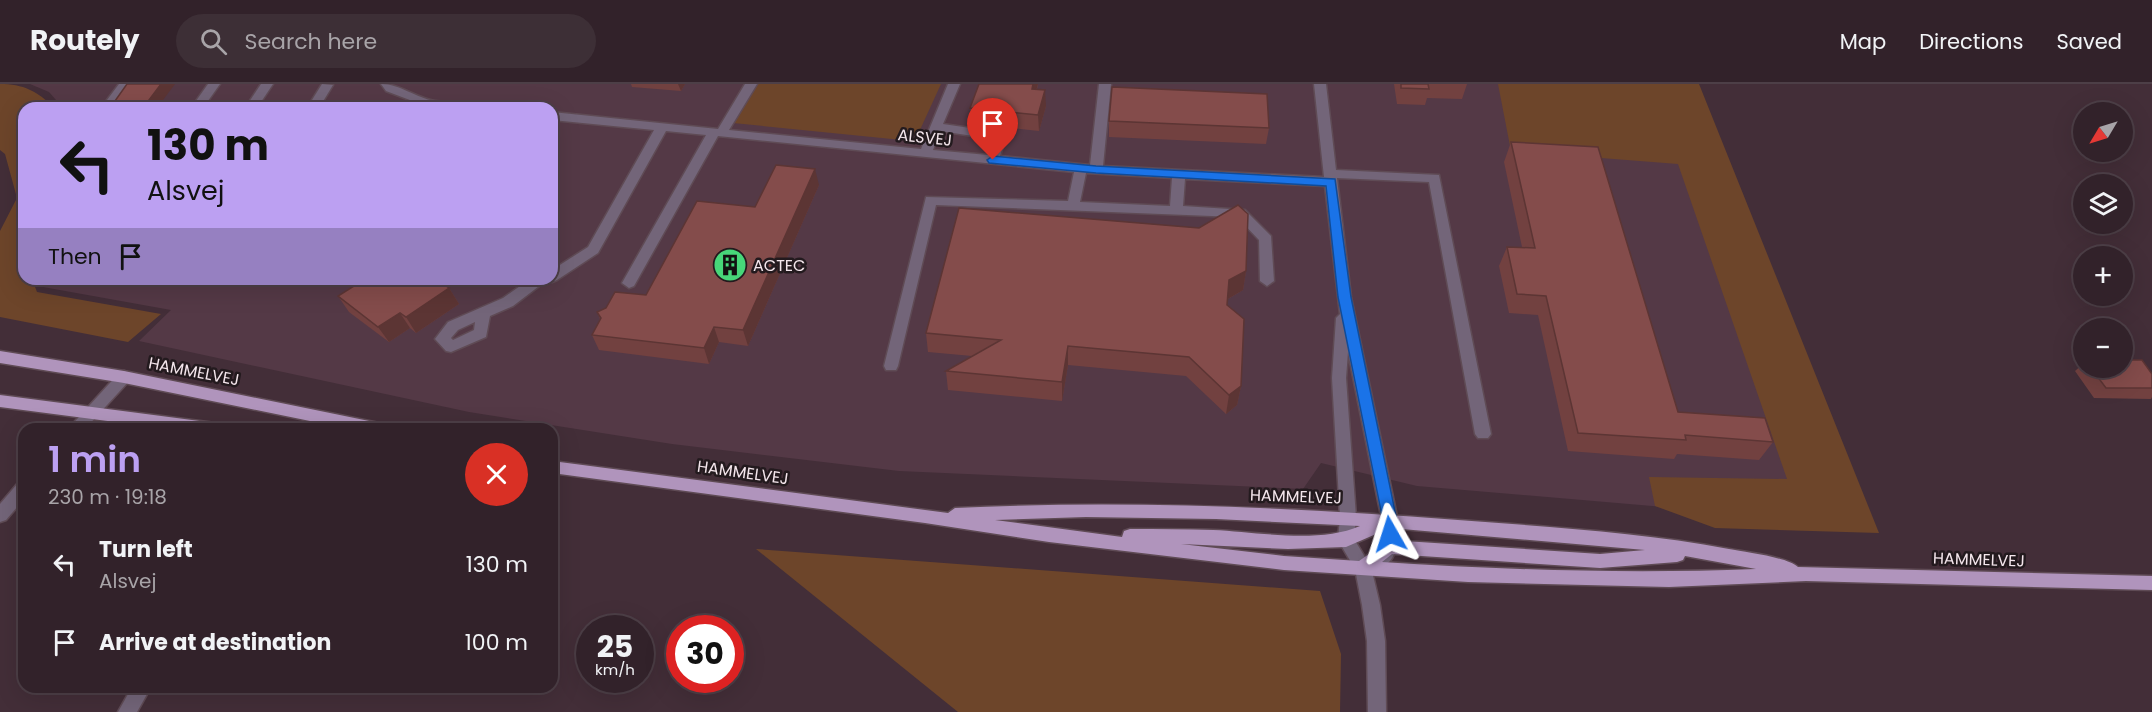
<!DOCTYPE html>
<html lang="en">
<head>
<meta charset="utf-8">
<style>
	body { margin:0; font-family:Poppins,sans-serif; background:#3d2f36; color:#f1f3f6; height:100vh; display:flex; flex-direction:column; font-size:22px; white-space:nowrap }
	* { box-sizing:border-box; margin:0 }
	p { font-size:20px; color:#a8a4a8 }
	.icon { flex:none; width:33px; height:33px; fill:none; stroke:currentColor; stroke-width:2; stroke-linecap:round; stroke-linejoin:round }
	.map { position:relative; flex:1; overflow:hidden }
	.details { position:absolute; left:18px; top:339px; width:540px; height:270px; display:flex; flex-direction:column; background:#32222a; border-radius:18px; box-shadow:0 6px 24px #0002,0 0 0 2px #4d3f47 }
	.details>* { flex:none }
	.hud { position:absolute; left:18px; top:18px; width:540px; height:183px; border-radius:18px; box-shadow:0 6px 24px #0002,0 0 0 2px #4d3f47; background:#bca0f2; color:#111; overflow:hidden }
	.needle { width:39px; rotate:232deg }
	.controls { position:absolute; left:2073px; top:18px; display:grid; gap:12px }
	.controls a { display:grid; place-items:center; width:60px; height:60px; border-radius:50%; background:#32222a; box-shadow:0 6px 24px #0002,0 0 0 2px #4d3f47; font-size:30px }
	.speed { position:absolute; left:576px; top:531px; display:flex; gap:12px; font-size:30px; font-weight:700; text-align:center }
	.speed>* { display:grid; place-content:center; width:78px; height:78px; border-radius:50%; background:#32222a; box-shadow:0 6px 24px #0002,0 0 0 2px #4d3f47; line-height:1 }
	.speed small { font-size:15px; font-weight:400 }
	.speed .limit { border:9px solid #d22; background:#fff; color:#111 }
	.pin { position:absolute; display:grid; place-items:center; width:51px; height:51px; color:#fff; margin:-62px -26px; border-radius:50% 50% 50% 0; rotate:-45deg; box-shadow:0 0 6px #0007 }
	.pin .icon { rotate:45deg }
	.me { position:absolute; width:66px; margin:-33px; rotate:354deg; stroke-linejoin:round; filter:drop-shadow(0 0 4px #0008) }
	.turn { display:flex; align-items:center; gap:21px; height:126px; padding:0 30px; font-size:27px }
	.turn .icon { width:78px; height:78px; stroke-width:2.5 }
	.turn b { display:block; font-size:42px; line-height:51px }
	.then { display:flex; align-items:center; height:57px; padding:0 30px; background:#0003; gap:12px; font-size:22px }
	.round { display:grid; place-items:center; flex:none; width:63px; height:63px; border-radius:32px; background:#3d2f36 }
	.overview { display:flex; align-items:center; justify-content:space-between; height:102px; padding:0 30px }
	h1 { font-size:36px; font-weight:600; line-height:45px; color:#bca0f2 }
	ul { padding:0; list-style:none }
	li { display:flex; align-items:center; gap:18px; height:78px; padding:0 30px }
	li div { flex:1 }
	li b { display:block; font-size:22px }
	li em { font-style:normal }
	header { display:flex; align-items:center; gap:36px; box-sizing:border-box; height:84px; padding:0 30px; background:#32222a; border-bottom:2px solid #4d3f47 }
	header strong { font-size:28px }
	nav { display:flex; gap:33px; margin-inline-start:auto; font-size:21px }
	.search { width:420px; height:54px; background:#3d2f36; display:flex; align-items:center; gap:15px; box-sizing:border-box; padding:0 21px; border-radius:33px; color:#a8a4a8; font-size:22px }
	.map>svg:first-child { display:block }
</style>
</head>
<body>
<header>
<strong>Routely</strong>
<div class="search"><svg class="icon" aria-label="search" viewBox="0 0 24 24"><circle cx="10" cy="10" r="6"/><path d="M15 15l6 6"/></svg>Search here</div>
<nav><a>Map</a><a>Directions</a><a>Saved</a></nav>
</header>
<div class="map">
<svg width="2152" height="628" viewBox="0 0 2152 628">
	<rect width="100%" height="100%" fill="#432e38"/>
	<polygon fill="#543946" points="30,0 1666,0 1840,438 1417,402 1321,379 1303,405 899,387 672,360 469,328 139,257 171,226 43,203 40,195 552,195 552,24 63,24 49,8"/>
	<g fill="#6d452a">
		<path d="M 0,0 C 23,0 38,7 54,24 L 24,24 L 24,195 L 32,195 L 37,208 L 161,230 L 128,258 L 0,233 L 0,147 L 17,114 L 5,70 L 0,66 Z"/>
		<polygon points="757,0 941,0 919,48 902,56 733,39"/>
		<polygon points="1498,0 1699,0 1879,449 1715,444 1655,422 1649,393 1787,395 1678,80 1511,67"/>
		<polygon points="756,465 1320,507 1341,570 1340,628 958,628"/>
	</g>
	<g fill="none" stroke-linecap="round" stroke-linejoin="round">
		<defs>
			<g id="minor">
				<polygon points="119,0 131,0 113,24 101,24"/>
				<polygon points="208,0 220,0 203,24 191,24"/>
				<polygon points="261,0 273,0 257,24 245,24"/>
				<polygon points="322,0 333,1 319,24 307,24"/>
				<path d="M 381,0 C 400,0 416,14 435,17 C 448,19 468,16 477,24 L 431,24 L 386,7 Z"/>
				<path d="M 745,0 L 757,0 L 729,46 L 921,65 L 948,0 L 960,0 L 943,40 L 1004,49 L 1006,52 L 1000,72 L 1090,81 L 1099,0 L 1111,0 L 1103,82 L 1324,93 L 1314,0 L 1326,0 L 1336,86 L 1439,91 L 1491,350 L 1488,354 L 1478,354 L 1475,350 L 1429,98 L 1337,94 L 1351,213 L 1398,437 C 1398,451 1398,488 1375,480 L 1373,475 L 1381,461 L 1382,437 L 1348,268 L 1346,294 L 1356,433 L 1354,455 L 1371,483 L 1380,521 L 1385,557 L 1386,628 L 1368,628 L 1367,557 L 1362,521 L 1355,485 L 1338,456 L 1340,433 L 1332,294 L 1336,234 L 1340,230 L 1325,102 L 1185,95 L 1183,122 L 1245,126 L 1271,152 L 1274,197 L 1267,202 L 1260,197 L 1259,156 L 1237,133 L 936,121 L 898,282 L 896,286 L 886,286 L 884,282 L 926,113 L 1068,117 L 1074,88 L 718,52 L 634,202 L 629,204 L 622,199 L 706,51 L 666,47 L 598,169 L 557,196 L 552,198 L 547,196 L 513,222 L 490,232 L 486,253 L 451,268 L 446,267 L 435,255 L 448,238 L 503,214 L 530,195 L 552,195 L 552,186 L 588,163 L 654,46 L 552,36 L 552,28 L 718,45 ZM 940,47 L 993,55 L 988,71 L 933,66 ZM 1086,89 L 1172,94 L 1170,122 L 1080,118 ZM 475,238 L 474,246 L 453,256 L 451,254 L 458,246 Z"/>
				<polygon points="202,195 216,195 208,201 203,199"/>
				<polygon points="124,287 129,289 131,293 129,297 85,345 68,345 119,289"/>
				<polygon points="24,397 24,415 6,436 0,438 0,420 18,399"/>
				<polygon points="132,603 151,603 137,628 118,628"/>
			</g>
			<g id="major">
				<polygon points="0,267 124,287 379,339 384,341 387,345 349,345 124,299 0,279"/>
				<polygon points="0,311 215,339 220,341 223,345 169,345 0,323"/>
				<path d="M 552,377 L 948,429 L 955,424 C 1123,416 1290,423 1458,436 C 1548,443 1640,448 1729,465 C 1745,468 1787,473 1798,483 L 2152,492 L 2152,506 L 1806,497 L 1669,503 L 1468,498 L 1284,486 L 1049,458 L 925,439 L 552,389 ZM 1086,433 L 1216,435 L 1360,442 C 1319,460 1258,448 1213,446 C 1186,445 1158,445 1130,445 L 1124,447 L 1122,453 L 995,436 ZM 1390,444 L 1645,466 L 1600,470 L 1389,456 L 1359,477 L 1284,472 L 1181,460 L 1288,465 L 1346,463 ZM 1392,470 L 1600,484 L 1677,478 L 1683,476 L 1685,472 L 1756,485 C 1631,490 1506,486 1382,478 Z"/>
			</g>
		</defs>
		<use href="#minor" stroke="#5f4b55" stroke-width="3"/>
		<use href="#major" stroke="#5f4b55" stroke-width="3"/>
		<use href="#minor" fill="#736579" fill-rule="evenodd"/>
		<use href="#major" fill="#b094bc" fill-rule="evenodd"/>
	</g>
	<g fill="#724140">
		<polygon points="631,0 685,0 681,7 632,3"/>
		<polygon points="979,0 1038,0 1037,5 1046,22 1039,47 972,40 970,24"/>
		<polygon points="1394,0 1467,0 1462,15 1427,14 1425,21 1397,20"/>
		<polygon points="1109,37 1269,44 1266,60 1109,53"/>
		<polygon points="1511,58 1678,328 1773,358 1759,376 1677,370 1674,375 1568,367 1538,231 1509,229 1499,182 1507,163 1522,163 1504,78"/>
		<polygon points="819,101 748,262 719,258 709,280 599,266 592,251 600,235 597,228 606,224 646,211 755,123"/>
		<polygon points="1199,144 1246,187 1243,206 1228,215 1227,221 1241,302 1237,321 1226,330 1186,292 1068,281 1062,317 948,306 946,287 972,272 928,268 926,249"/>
		<polygon points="449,204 459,220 416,249 410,244 389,258 349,228 338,212"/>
		<polygon points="2084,279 2084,284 2122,284 2152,290 2152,313 2151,315 2094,314 2075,287"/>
	</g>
	<g fill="#5c3534">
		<polygon points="161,0 175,0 157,24 143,24"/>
		<polygon points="678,0 685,0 681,7"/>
		<polygon points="1033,0 1038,0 1032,21 1032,5"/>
		<polygon points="1045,6 1046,22 1039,47 1038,31"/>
		<polygon points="815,85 819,101 748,262 743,246"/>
		<polygon points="1246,187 1243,206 1226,216 1229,196"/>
		<polygon points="449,204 459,220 416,249 406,233"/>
		<polygon points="400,229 410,244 389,258 378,243"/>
		<polygon points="714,243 719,258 709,280 704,264"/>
		<polygon points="1068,262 1068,281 1062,317 1062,298"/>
		<polygon points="1241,302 1237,321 1226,330 1229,311"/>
	</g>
	<g fill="#844c4b" stroke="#5c3534" stroke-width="1.5">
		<polygon points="127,0 161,0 143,24 110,24"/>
		<polygon points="979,0 1033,0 1032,5 1045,6 1038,31 970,24"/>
		<polygon points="1401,0 1428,0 1429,5 1401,4"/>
		<polygon points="1112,3 1267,10 1269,44 1109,37"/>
		<polygon points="1511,58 1598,63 1678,328 1765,334 1773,358 1685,351 1686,356 1578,349 1546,212 1517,210 1507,163 1535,164"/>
		<polygon points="776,81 815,85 743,246 714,243 704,264 592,251 601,234 597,228 606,224 615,208 646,211 697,117 755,123"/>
		<polygon points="1238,121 1248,130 1246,187 1229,196 1227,221 1244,235 1241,302 1229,311 1189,273 1068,262 1062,298 946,287 1001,256 926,249 959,124 1199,144"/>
		<polygon points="365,195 436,195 449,204 406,233 400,229 378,243 338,212"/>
		<polygon points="2122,276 2142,276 2152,290 2152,304 2106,304 2091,284 2122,284"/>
	</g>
	<polygon fill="#1a73e8" stroke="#114b97" stroke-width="1.5" points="993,72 1096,82 1335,95 1351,213 1397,437 1395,454 1390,456 1384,454 1383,437 1338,213 1326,102 1096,89 989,79 987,76"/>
	<defs>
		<symbol id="building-disc" viewBox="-11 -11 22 22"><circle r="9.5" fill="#47d779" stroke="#231a1e"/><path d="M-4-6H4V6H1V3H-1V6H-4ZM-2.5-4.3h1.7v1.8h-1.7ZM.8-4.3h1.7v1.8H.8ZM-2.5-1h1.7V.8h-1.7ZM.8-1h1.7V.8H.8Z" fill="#111"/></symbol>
	</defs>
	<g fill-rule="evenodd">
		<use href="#building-disc" x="711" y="162" width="38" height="38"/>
	</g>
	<g text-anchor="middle" stroke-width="5" stroke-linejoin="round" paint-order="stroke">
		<g font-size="16" fill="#f4e6ec" stroke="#231a1e">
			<text transform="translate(925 53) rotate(6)" y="6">ALSVEJ</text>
			<text transform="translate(194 287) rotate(11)" y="6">HAMMELVEJ</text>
			<text transform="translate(743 388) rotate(8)" y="6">HAMMELVEJ</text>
			<text transform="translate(1296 412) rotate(2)" y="6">HAMMELVEJ</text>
			<text transform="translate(1979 475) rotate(2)" y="6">HAMMELVEJ</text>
		</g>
		<g font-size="16" fill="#f4e6ec" stroke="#231a1e" text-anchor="start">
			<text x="753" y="187">ACTEC</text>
		</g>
	</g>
</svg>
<div class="controls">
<a><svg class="needle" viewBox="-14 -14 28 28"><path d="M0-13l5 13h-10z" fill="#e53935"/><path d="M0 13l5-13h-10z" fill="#a8a4a8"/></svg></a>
<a><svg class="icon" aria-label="layers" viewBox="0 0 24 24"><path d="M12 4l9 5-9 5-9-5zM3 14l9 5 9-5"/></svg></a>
<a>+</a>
<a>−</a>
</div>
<div class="speed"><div>25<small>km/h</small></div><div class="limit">30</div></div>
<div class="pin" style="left:993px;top:76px;background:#d93025"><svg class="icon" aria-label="arrive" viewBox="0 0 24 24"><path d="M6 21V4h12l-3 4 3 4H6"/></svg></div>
<svg class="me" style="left:1390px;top:450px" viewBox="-20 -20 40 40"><path d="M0-17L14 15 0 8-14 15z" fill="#1a73e8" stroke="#fff" stroke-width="4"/></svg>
<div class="hud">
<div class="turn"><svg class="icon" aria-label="left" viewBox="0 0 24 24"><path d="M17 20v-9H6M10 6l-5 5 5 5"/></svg><div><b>130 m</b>Alsvej</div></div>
<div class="then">Then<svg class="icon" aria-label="arrive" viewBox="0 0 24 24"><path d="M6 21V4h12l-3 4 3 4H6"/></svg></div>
</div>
<section class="details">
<div class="overview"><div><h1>1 min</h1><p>230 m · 19:18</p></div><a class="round" style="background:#d93025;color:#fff"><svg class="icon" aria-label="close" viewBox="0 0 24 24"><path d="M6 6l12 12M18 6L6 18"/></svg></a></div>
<ul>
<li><svg class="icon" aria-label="left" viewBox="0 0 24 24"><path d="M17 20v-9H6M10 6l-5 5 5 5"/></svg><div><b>Turn left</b><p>Alsvej</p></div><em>130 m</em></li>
<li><svg class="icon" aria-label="arrive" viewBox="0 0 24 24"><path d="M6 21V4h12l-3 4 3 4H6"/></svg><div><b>Arrive at destination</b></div><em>100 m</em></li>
</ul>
</section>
</div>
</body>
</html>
